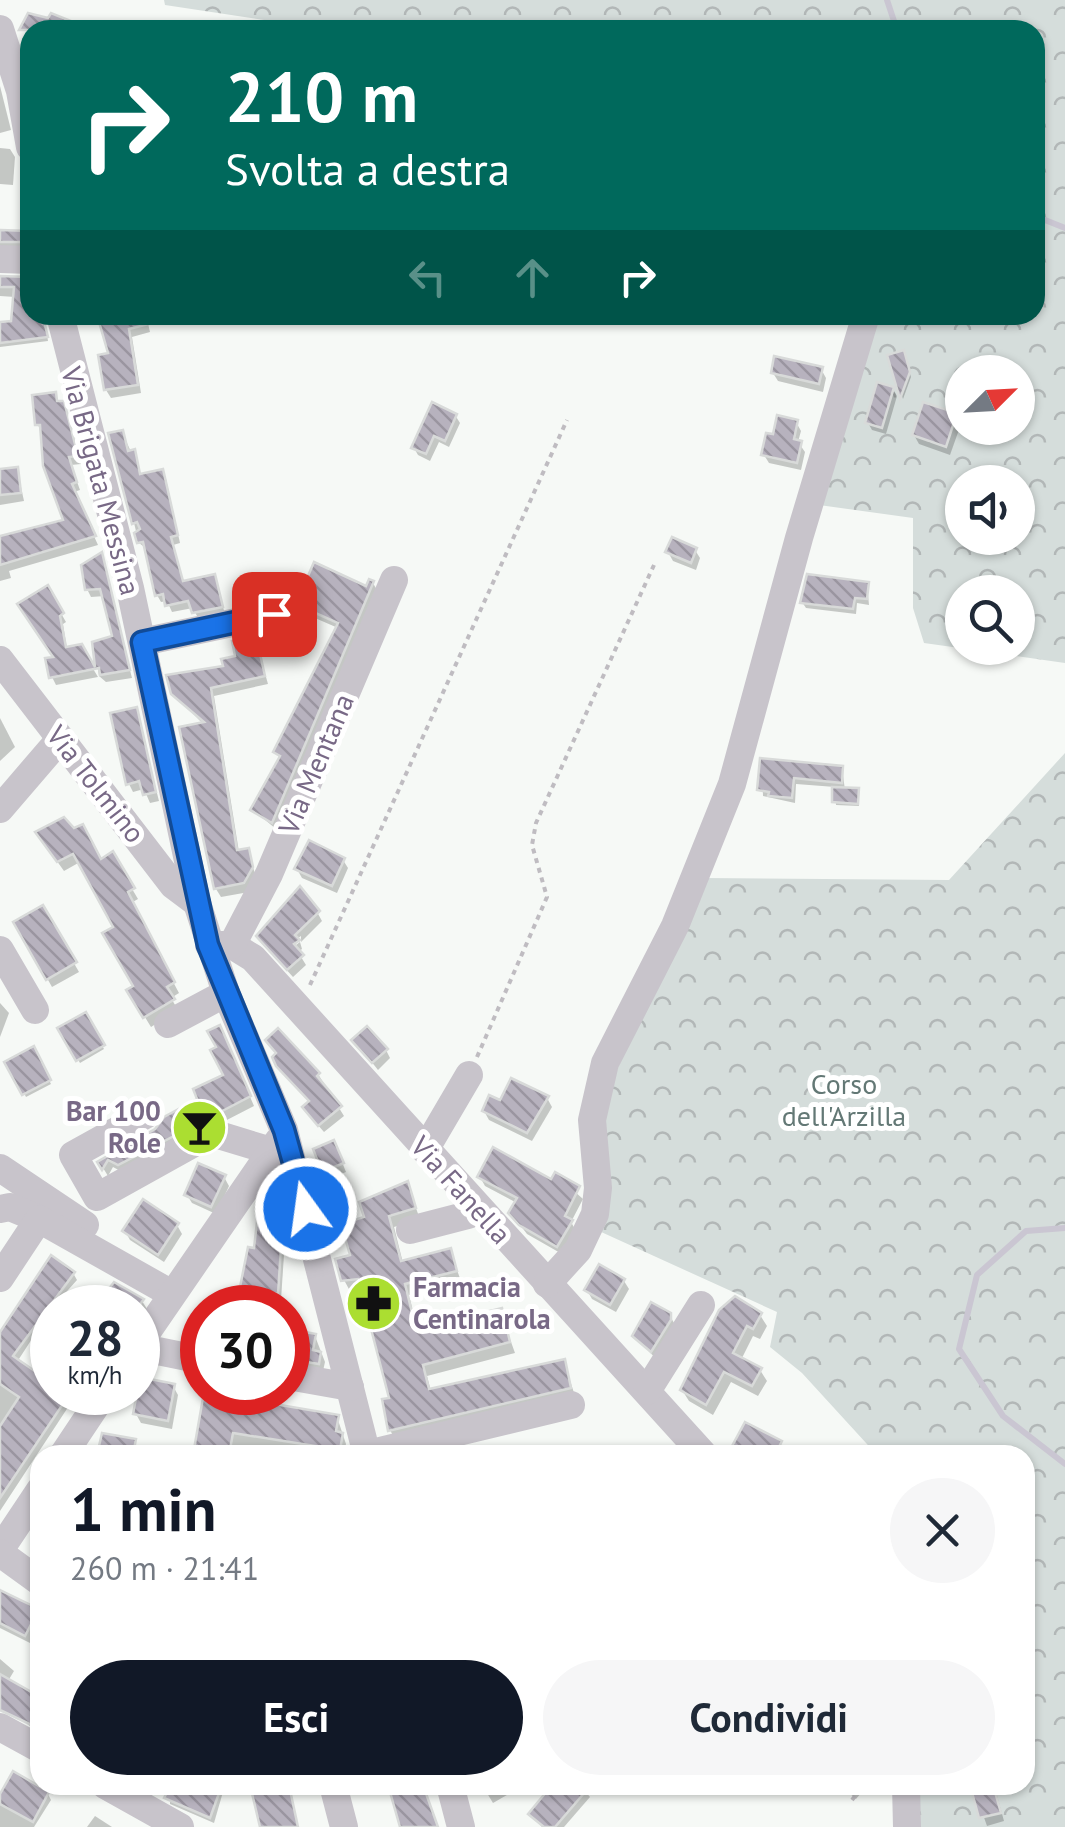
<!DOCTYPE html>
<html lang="it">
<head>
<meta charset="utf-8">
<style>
	body { margin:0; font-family:"PT Sans",sans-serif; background:#f6f6f7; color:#1f2937; height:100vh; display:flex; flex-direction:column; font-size:38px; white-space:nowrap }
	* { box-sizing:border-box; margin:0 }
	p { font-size:32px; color:#747a83 }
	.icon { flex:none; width:55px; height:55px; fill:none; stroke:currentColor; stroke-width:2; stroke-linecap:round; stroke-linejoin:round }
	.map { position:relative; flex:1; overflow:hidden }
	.sheet { position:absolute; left:30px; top:1445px; width:1005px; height:350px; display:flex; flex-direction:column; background:#fff; border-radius:30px; box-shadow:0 2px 8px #0004 }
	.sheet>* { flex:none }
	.hud { position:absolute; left:20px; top:20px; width:1025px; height:305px; border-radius:30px; box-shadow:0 2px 8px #0004; background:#00695c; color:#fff; overflow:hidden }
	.needle { width:65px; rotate:66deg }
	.controls { position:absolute; left:945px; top:355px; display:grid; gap:20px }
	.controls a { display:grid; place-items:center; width:90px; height:90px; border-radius:50%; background:#fff; box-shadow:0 2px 8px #0004; font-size:50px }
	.speed { position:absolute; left:30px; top:1285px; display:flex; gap:20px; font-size:50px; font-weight:700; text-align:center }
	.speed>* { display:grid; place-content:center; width:130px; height:130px; border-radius:50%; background:#fff; box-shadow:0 2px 8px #0004; line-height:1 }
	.speed small { font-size:25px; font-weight:400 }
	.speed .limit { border:15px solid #d22; background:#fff; color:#111 }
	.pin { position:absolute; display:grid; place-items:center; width:85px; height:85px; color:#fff; margin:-42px; border-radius:20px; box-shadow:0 5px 15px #0006 }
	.me { position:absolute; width:110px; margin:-55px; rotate:346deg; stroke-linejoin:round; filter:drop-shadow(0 0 8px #0008) }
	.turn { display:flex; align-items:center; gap:35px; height:210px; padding:0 40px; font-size:45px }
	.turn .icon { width:130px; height:130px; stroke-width:2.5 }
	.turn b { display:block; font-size:70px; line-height:85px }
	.lanes { display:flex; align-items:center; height:95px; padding:0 40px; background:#0003; justify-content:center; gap:50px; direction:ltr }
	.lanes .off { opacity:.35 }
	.round { display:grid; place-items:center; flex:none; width:105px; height:105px; border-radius:52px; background:#f6f6f7 }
	.summary { display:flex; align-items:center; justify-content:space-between; height:170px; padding:0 40px }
	h1 { font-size:60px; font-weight:700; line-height:75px; color:#111827 }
	.cta { display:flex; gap:20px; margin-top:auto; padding:20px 40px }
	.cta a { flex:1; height:115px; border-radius:60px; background:#111827; color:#fff; font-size:40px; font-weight:700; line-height:115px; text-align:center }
	.cta a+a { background:#f6f6f7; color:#1f2937 }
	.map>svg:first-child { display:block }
</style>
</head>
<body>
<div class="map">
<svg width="1065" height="1827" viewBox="0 0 1065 1827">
	<defs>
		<pattern id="forest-crowns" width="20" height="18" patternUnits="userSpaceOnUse" patternTransform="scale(2.5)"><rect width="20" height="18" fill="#d5dddb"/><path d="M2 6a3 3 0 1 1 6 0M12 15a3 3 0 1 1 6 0" fill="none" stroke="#b2b7b7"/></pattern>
		<pattern id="building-back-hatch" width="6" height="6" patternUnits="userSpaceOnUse" patternTransform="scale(2.5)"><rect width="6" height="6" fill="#b7b2be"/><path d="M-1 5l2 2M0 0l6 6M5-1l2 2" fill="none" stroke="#9a95a0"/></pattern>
	</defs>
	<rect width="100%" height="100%" fill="#f6f9f6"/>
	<g fill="url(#forest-crowns)" fill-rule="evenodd">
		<path d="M 164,0 L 1065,0 L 1065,663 L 924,643 L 913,608 L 913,518 L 819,505 L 871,315 L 1035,315 L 1035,30 L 331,30 L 165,5 ZM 962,372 L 1018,372 L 1018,428 L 962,428 ZM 962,482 L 1018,482 L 1018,538 L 962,538 ZM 962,592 L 1018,592 L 1018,648 L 962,648 Z"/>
		<polygon points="1065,753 1065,1827 907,1827 906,1785 1025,1785 1025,1455 877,1455 802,1373 770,1347 777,1312 599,1231 599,1110 703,878 949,880"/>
	</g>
	<g fill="#0003">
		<polygon points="0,86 11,130 0,133"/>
		<polygon points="0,148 10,149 15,157 13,185 0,184"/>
		<polygon points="0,232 30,234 30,252 0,253"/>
		<polygon points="0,277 30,280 30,298 0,296"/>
		<polygon points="30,312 44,315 48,341 0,347 0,325 13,323"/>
		<polygon points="100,315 146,315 150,332 132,337 141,393 111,398 106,390 111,355"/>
		<polygon points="890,357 905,357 911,377 903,399"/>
		<polygon points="821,369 826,378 823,392 778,381 773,373"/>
		<polygon points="893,389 897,396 886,434 872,430 868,423"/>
		<polygon points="54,395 67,412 81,464 71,465 80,490 74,492 98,545 9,571 11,578 0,581 0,536 66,522 38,424"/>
		<polygon points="455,415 460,423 449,447 439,442 430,461 418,455 414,448"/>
		<polygon points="956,415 961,424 950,455 919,444 914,435"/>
		<polygon points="796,422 801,431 798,442 805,452 801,470 769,463 764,455 775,437"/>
		<polygon points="122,432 142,476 162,472 166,479 180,543 173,545 184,583 214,576 225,614 199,620 193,608 172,612 167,601 161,602 157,595 147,549 139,543 134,523"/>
		<polygon points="17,469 24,501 0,505 0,472"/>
		<polygon points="695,550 700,558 696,570 673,561 668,552"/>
		<polygon points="101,556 132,678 106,682 99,676 94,644 115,638 105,596 91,597 87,589"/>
		<polygon points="373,583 378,592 276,829 253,810 281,760 276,752 338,628 315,618 307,637 291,623 294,613 368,589"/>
		<polygon points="867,584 869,605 857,603 856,614 806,608 802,602"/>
		<polygon points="47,589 66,622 63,624 67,649 80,647 98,677 56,685 52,677 56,659"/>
		<polygon points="255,638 268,684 214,696 239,852 248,851 256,877 249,892 221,897 216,889 204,725 173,693 226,668"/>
		<polygon points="136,710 159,801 150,803 144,789 133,792 129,784"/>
		<polygon points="0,718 15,747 0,761"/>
		<polygon points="762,761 842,768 845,790 857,791 859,806 836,805 835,787 796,784 795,803 763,796"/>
		<polygon points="44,843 100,862 112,855 138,899 131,903 179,993 171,998 178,1010 151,1027 129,991 136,986 116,928 80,862 64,871"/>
		<polygon points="343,860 348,868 337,893 302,878 297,869"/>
		<polygon points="43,909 79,972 52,987 16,923"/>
		<polygon points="317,912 322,921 301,942 301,936 282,949 285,953 300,942 302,949 298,952 306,965 293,977 264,945"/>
		<polygon points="0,1003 9,1013 0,1037"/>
		<polygon points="85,1015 104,1049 80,1063 61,1029"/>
		<polygon points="224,1036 254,1106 124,1173 113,1167 108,1176 100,1163 157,1131 226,1076"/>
		<polygon points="355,1041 386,1050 390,1058 378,1070"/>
		<polygon points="33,1050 51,1084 26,1097 8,1063"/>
		<polygon points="278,1064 318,1074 344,1116 324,1132 310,1116 311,1103"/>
		<polygon points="547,1098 552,1107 532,1141 489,1120 484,1111 501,1103"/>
		<polygon points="316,1151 338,1152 346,1172 329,1179"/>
		<polygon points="556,1175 583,1199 571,1222 576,1231 562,1254 527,1234 511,1213 517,1203 485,1186 480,1177 552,1182"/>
		<polygon points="224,1177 229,1186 216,1214 192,1203 187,1195"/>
		<polygon points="407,1184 420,1219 394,1227 403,1263 450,1251 461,1281 409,1295 418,1331 500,1311 515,1353 427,1376 431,1391 564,1362 576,1399 396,1441 390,1430 392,1400 364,1289 350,1291 344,1280 367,1219"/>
		<polygon points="282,1218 286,1225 281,1300 247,1294 243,1286"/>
		<polygon points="177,1225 182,1234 164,1262 130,1240 125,1231"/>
		<polygon points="73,1273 77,1280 52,1308 17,1362 45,1380 52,1368 52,1392 78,1392 0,1511 0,1337"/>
		<polygon points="624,1281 629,1289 616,1312 592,1299 587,1290"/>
		<polygon points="142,1301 147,1309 138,1321 138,1308 97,1308"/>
		<polygon points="721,1312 760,1315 767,1326 760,1339 753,1336 741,1360 760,1370 767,1381 758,1396 731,1382 713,1415 689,1401 682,1390"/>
		<polygon points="669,1314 674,1323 656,1359 635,1336"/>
		<polygon points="291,1332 315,1336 325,1362 323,1371 291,1367 288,1361"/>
		<polygon points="173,1386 178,1395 172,1429 141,1423 136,1414"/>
		<polygon points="206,1392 337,1417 346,1444 344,1455 195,1455"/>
		<polygon points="0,1598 37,1611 40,1623 30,1643 0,1628"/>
		<polygon points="0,1659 14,1671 8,1681 40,1700 40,1734 0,1702"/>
		<polygon points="170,1785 225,1785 214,1823 170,1804"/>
		<polygon points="482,1785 520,1785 521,1787 493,1803"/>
		<polygon points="555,1785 580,1785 590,1797 564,1827 542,1827 531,1814"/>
		<polygon points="840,1785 868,1785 856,1799"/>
		<polygon points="1004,1785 995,1788 1004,1821 987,1826 973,1786"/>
		<polygon points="48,1794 51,1800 34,1827 0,1827 0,1801"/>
		<polygon points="95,1816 112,1827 87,1827"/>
	</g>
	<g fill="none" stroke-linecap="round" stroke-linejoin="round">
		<g stroke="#cac6d2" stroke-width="6">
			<polyline points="887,0 897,30"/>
			<polyline points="1035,216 1065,228"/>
			<polyline points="1065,1228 1026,1231 977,1275 959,1349 1003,1416 1065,1464"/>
		</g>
	</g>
	<g fill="url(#building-back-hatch)" stroke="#d8dad9" stroke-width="2.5">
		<polygon points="28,13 48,18 51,13 93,30 19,30"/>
		<polygon points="0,230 30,231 30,242 0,242"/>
		<polygon points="0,276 30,277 30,315 43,317 48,337 0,343 0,322 11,321 14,287 0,287"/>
		<polygon points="97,315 160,315 160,321 129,329 138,385 104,390 98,355 108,353"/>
		<polygon points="904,350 910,372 900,399 887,355"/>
		<polygon points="774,356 823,367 819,384 771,373"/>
		<polygon points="877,382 894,387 882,428 865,423"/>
		<polygon points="56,392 57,401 64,401 78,456 69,457 77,482 72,484 96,536 0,565 0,536 63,520 43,466 40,425 35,425 32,395"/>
		<polygon points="432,402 457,414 445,441 434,436 426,454 411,448"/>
		<polygon points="923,402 957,413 946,447 912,435"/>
		<polygon points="777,415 798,420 794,439 802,441 797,463 761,455 766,433 773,434"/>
		<polygon points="123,430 128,451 135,449 140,474 163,469 178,535 171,537 183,581 215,574 223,607 192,613 188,601 165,606 163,594 155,596 143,542 137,543 134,533 140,529 137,522 132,524 108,433"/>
		<polygon points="18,467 21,493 0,495 0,469"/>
		<polygon points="672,537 697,548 691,563 665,552"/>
		<polygon points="102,552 130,670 100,675 99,668 49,678 45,658 53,657 17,604 48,585 64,613 60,616 66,647 82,644 95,667 92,642 112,636 100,589 85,590 81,565"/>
		<polygon points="314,562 366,586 369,579 374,581 272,823 250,810 280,756 273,752 338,623 311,611 302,630 288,623"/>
		<polygon points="807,574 869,582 867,599 855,598 853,609 800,603"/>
		<polygon points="256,636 265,676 211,688 237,850 249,848 253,867 244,883 214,889 179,727 204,722 171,694 166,675 223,666 221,659 235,656 232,641"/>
		<polygon points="137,707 156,792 143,795 139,781 126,785 110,713"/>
		<polygon points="760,758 843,766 842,783 794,778 792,798 768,796 769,792 757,790"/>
		<polygon points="832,787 859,788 858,804 832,802"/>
		<polygon points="64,817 74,828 83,824 101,859 113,851 135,888 128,892 175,982 167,987 175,999 143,1018 126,990 133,986 102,933 113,927 73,854 57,862 35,832"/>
		<polygon points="309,840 345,858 332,886 294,869"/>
		<polygon points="300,886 320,911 295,935 300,940 294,944 304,955 287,970 256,936"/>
		<polygon points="43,905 77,962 46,980 13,922"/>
		<polygon points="86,1012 105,1045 76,1061 57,1028"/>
		<polygon points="220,1025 251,1096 118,1165 108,1160 102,1170 97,1162 155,1129 164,1117 197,1099 193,1089 223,1075 210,1050 216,1047 207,1031"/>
		<polygon points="367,1026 388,1049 372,1063 351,1040"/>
		<polygon points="278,1028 320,1073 317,1076 342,1106 318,1126 302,1107 309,1101 276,1066 272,1057 276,1053 265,1040"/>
		<polygon points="34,1046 51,1080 22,1095 4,1062"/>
		<polygon points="511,1078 549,1096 527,1133 482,1111 489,1095 500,1100"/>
		<polygon points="334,1140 344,1163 322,1172 313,1149"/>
		<polygon points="493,1147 551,1179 555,1172 580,1186 565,1216 573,1220 557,1247 519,1225 508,1213 517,1198 477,1177"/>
		<polygon points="198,1163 226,1175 211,1207 184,1195"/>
		<polygon points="408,1181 416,1208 389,1216 401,1261 451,1248 457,1271 405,1284 416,1329 502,1308 510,1342 423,1365 429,1389 565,1359 571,1388 388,1431 382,1399 389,1398 358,1279 341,1281 335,1259 350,1255 341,1224 364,1217 359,1202"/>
		<polygon points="143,1199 179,1223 158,1255 122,1231"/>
		<polygon points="258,1213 283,1216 278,1294 240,1287 248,1247 254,1248"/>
		<polygon points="51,1255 75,1272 13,1356 52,1383 52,1392 71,1392 0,1498 0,1426 19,1397 0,1384 0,1332"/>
		<polygon points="599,1264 625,1279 610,1305 584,1290"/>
		<polygon points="114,1282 144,1299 137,1308 94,1308"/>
		<polygon points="735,1296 762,1313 753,1329 747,1326 733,1353 762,1368 752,1386 724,1372 706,1405 680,1390 719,1310"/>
		<polygon points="651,1302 671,1313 671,1320 651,1352 632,1336"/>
		<polygon points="289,1329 316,1334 313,1350 321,1352 319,1364 288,1359"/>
		<polygon points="140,1377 175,1384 168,1421 133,1414"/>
		<polygon points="204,1392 339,1415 336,1431 343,1433 340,1450 233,1433 229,1455 193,1455"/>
		<polygon points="745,1422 782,1441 780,1445 799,1455 744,1455 731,1448"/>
		<polygon points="102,1433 136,1439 133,1455 97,1455"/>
		<polygon points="0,1590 39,1609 25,1636 0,1623"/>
		<polygon points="0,1674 40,1697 40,1729 0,1710"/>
		<polygon points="13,1771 49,1792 33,1822 0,1804 0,1794"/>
		<polygon points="171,1785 222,1785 210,1818 164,1798"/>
		<polygon points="250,1785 289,1785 298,1827 260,1827"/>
		<polygon points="388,1785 423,1785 438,1827 400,1827"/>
		<polygon points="552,1785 591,1785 555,1827 544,1827 528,1814"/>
		<polygon points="970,1785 993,1785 1001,1813 979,1818"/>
	</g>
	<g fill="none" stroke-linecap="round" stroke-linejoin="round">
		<g stroke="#bfbcc1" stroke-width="4" stroke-dasharray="5 5" stroke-linecap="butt">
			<polyline points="310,985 567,420"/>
			<polyline points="477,1057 547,897 532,845 536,823 654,565"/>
			<polyline points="852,1800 864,1785"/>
		</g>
		<g stroke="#c8c4cb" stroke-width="28">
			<polyline points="0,29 20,91 30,147"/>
			<polyline points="0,259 30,260"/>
			<polyline points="60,315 130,588 197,903 226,993 284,1130 367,1455"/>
			<polyline points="142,642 274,614"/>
			<polyline points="0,660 173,885 197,903"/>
			<polyline points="0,809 60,739"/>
			<polyline points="209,945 232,945 253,958 704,1455"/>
			<polyline points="232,945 269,874 394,580"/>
			<polyline points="0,950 35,1010"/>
			<polyline points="168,1024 226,993"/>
			<polyline points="147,1114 73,1155 97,1197 212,1133 271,1151"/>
			<polyline points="425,1150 469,1075"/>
			<polyline points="0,1168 85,1225"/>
			<polyline points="0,1209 10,1207 39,1219"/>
			<polyline points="410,1230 468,1215 477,1207"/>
			<polyline points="0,1278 39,1219 172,1294"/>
			<polyline points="547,1284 578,1250 595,1214 598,1188 592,1120 605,1063 675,926 732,784 799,538 866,315"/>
			<polyline points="138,1345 279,1140"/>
			<polyline points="138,1347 202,1360"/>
			<polyline points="288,1376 350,1387"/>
			<polyline points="647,1391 701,1305"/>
			<polyline points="367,1454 571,1405"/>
			<polyline points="63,1455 105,1392"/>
			<polyline points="0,1550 40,1490"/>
			<polyline points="0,1553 40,1582"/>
			<polyline points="0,1727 40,1749"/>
			<polyline points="105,1785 180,1827"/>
			<polyline points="333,1785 344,1827"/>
			<polyline points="450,1785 461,1827"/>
			<polyline points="906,1785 907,1827"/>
		</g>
	</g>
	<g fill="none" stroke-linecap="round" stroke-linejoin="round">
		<defs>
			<polyline id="route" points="274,614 142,642 208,945 284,1130 306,1209"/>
		</defs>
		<use href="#route" stroke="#114b97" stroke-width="25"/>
		<use href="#route" stroke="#1a73e8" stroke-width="18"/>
	</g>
	<defs>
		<symbol id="bar-disc" viewBox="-11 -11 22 22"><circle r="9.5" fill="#abde31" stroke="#fff"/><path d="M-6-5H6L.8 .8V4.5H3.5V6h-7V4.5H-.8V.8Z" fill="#111"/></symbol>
		<symbol id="pharmacy-disc" viewBox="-11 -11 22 22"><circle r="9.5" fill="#abde31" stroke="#fff"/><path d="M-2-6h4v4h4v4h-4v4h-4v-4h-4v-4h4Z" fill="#111"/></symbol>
	</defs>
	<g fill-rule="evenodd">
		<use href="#bar-disc" x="168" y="1096" width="63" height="63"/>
		<use href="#pharmacy-disc" x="342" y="1272" width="63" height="63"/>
	</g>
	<g text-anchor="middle" stroke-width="10" stroke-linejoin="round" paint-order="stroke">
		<g font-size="28" fill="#786986" stroke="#fff">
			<text transform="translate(101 481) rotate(75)" y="10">Via Brigata Messina</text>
			<text transform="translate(316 764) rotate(-67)" y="10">Via Mentana</text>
			<text transform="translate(96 784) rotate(52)" y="10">Via Tolmino</text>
			<text transform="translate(461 1190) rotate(48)" y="10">Via Fanella</text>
		</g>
		<g font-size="28" fill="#637875" stroke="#fff">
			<text x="844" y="1094">Corso<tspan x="844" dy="32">dell'Arzilla</tspan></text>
		</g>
		<g font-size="28" font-weight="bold" fill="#786986" stroke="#fff" text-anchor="end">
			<text x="161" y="1121">Bar 100<tspan x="161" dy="32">Role</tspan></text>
			<text x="413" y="1297" text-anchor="start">Farmacia<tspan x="413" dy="32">Centinarola</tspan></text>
		</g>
	</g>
</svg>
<div class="controls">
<a><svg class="needle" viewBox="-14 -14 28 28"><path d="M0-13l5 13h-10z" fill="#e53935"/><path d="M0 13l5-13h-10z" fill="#747a83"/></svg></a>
<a><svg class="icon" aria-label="sound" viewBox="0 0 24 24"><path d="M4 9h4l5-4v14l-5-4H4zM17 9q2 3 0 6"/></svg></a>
<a><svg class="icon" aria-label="search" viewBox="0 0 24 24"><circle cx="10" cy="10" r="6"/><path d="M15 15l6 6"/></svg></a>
</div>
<div class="speed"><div>28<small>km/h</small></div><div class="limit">30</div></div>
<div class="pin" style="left:274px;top:614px;background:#d93025"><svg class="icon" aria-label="arrive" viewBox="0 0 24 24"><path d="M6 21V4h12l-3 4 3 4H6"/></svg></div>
<svg class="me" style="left:306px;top:1209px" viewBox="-20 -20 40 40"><circle r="17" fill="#1a73e8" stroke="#fff" stroke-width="3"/><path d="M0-11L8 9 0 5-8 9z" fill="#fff"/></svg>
<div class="hud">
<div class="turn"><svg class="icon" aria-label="right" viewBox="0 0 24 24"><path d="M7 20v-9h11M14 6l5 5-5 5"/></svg><div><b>210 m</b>Svolta a destra</div></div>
<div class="lanes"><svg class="icon off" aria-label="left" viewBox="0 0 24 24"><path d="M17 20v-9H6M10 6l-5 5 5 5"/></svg><svg class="icon off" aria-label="ahead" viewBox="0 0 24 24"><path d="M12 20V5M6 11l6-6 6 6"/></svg><svg class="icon" aria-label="right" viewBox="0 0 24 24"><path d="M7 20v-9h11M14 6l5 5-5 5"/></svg></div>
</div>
<section class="sheet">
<div class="summary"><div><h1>1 min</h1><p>260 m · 21:41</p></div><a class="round"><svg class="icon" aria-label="close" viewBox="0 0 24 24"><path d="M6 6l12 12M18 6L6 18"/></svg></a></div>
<div class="cta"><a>Esci</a><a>Condividi</a></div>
</section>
</div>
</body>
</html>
